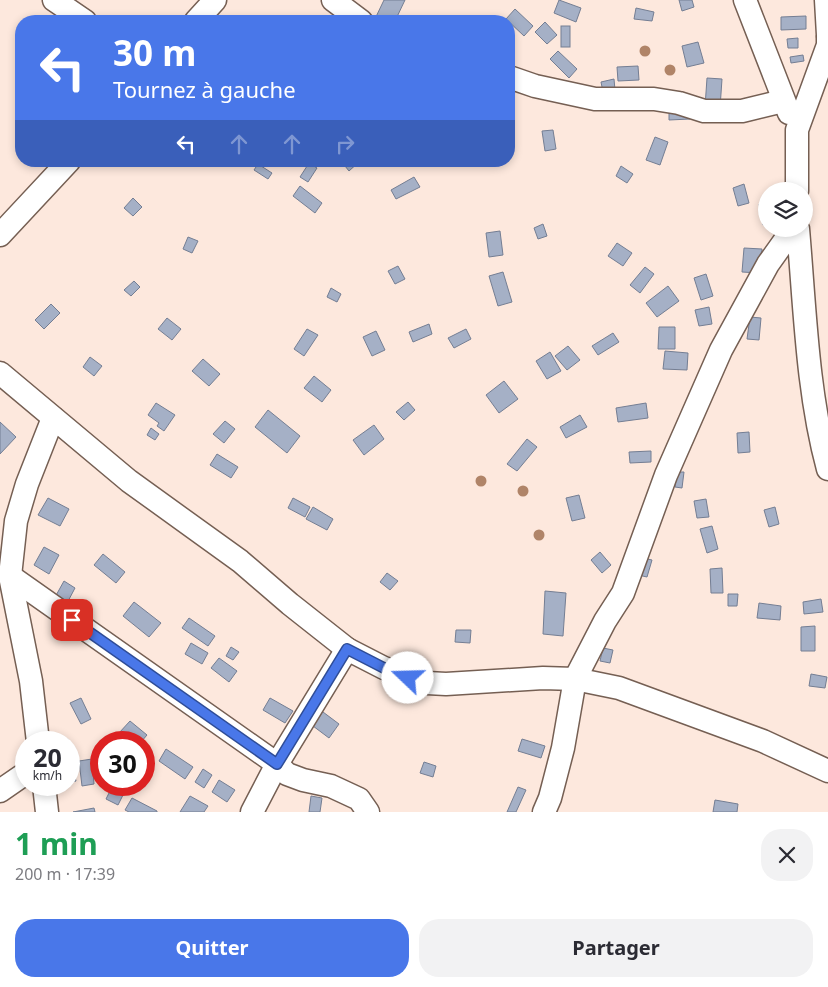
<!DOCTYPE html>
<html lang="fr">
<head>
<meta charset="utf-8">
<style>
	body { margin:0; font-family:"Noto Sans",sans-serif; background:#f2f2f3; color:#2b2b33; height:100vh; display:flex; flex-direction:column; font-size:19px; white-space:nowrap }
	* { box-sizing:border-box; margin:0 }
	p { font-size:16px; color:#7c7c81 }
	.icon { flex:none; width:28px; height:28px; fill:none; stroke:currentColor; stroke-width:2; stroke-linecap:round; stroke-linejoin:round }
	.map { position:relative; height:812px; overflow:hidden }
	.details { display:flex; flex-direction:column; background:#fff; flex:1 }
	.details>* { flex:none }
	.banner { position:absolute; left:15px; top:15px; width:500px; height:152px; border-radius:20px; box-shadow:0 2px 8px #0003; background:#4977e9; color:#fff; overflow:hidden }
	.fabs { position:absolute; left:758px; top:182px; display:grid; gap:10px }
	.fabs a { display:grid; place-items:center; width:55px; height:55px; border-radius:50%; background:#fff; box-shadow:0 2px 8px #0003; font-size:25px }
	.speed { position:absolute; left:15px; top:731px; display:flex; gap:10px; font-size:25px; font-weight:700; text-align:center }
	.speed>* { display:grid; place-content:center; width:65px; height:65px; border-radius:50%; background:#fff; box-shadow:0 2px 8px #0003; line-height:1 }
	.speed small { font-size:12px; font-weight:400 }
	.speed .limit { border:8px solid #d22; background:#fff; color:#111 }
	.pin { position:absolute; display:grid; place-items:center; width:42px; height:42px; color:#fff; margin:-21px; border-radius:10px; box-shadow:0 2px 8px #0006 }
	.me { position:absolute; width:55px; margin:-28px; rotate:291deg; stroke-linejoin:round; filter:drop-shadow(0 0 4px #0008) }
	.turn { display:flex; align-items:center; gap:18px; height:105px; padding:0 15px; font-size:22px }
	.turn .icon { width:65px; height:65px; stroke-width:2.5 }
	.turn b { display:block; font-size:35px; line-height:42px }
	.lanes { display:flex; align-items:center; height:48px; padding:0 15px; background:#0003; justify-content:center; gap:25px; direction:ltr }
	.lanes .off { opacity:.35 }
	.round { display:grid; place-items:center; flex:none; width:52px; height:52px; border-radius:20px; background:#f2f2f3 }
	.overview { display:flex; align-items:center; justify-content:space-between; height:85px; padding:0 15px }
	h1 { font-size:30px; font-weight:700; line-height:38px; color:#1e9e55 }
	.action { display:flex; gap:10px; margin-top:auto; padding:10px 15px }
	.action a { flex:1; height:58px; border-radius:20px; background:#4977e9; color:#fff; font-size:20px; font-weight:700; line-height:58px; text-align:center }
	.action a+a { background:#f2f2f3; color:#2b2b33 }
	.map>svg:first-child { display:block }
</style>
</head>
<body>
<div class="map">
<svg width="828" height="812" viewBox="0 0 828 812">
	<rect width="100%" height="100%" fill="#fde8dd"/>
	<g fill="#a5b0c6" stroke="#747e93">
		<polygon points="384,0 405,0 395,21 374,21"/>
		<polygon points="559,0 581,8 576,22 554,13"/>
		<polygon points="679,0 692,0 694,7 682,11"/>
		<polygon points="636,8 654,12 652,21 634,19"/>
		<polygon points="515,9 533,26 524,36 506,19"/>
		<polygon points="806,16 806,29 781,30 781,17"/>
		<polygon points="545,22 557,35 547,44 535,32"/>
		<rect x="561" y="26" width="9" height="21"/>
		<polygon points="798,38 798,48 788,48 787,39"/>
		<polygon points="698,42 704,63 687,67 682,46"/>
		<polygon points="558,51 577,69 569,78 550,59"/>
		<polygon points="803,55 804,61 791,63 790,57"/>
		<polygon points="638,66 639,80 618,81 617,67"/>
		<polygon points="707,78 722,79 720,108 705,107"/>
		<polygon points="614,79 615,90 603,92 601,82"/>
		<polygon points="690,109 690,119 669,120 669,110"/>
		<polygon points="553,130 556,149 545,151 542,131"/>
		<polygon points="655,137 668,142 660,165 646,160"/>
		<polygon points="341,161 360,161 349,171"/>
		<polygon points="309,163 317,168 308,182 300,177"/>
		<polygon points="258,164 272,173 268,179 254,170"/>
		<polygon points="621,166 633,174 627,183 616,176"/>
		<polygon points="414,177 420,187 396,199 391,190"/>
		<polygon points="744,184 749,203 738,206 733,188"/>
		<polygon points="300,186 322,203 315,213 293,196"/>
		<polygon points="133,198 142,207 133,216 124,208"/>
		<polygon points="766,203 766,224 763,225 759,204"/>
		<polygon points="543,224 547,236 538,239 534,228"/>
		<polygon points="500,231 503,255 489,257 486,233"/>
		<polygon points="188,237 198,241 192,253 183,249"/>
		<polygon points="617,243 632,253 623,266 608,256"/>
		<polygon points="744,248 762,249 759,273 742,272"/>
		<polygon points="398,266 405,279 395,284 388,271"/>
		<polygon points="645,267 654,274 640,293 630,285"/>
		<polygon points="503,272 512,302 498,306 489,276"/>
		<polygon points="706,274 713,296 701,300 694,278"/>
		<polygon points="134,281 140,287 131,296 124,290"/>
		<polygon points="668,286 679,301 657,317 646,303"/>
		<polygon points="331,288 341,294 337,302 327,297"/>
		<polygon points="51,304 60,313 44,329 35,320"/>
		<polygon points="709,307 712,324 699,326 695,310"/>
		<polygon points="750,317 761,318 759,340 747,339"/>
		<polygon points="167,318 181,329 172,340 158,329"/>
		<polygon points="429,324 432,334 413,342 409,332"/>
		<polygon points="659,327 675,327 675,349 658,349"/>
		<polygon points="307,329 318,335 304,356 294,349"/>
		<polygon points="466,329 471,339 454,348 448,338"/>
		<polygon points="376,331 385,350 372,356 363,337"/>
		<polygon points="613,333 619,342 598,355 592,346"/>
		<polygon points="568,346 580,360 567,370 555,356"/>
		<polygon points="665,351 688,353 687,370 663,369"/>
		<polygon points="550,352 561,371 547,379 536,361"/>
		<polygon points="90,357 102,366 94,376 83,367"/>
		<polygon points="203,359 220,374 209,386 192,371"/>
		<polygon points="314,376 331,390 322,402 304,388"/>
		<polygon points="504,381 518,399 499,413 486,395"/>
		<polygon points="408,402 415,410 404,420 396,412"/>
		<polygon points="156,403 175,415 164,431 157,426 159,423 148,415"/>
		<polygon points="646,403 648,418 618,422 616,408"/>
		<polygon points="268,410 300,436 287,453 255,427"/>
		<polygon points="580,415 587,427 566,438 560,427"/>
		<polygon points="225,421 235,429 224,443 213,434"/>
		<polygon points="0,422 16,437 0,454"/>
		<polygon points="374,425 384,439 364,455 353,440"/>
		<polygon points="151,428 159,434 155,440 147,435"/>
		<polygon points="749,432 750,452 738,453 737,433"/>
		<polygon points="527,439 537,447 517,471 507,464"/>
		<polygon points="651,451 651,462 630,463 629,452"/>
		<polygon points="217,454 238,467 231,478 210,465"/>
		<polygon points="677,472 684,472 682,488 675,487"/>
		<polygon points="579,495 585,518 572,521 566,498"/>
		<polygon points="48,498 69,509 60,526 38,515"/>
		<polygon points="293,498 310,507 305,517 288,508"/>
		<polygon points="706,499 709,517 697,518 694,501"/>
		<polygon points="313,507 333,519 327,530 306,519"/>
		<polygon points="775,507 779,524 769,527 764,510"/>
		<polygon points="712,526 718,549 707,553 700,529"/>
		<polygon points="44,547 59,555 49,574 34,565"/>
		<polygon points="600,552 611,565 602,573 591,560"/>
		<polygon points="103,554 125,572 116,583 94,565"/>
		<polygon points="639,557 652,560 647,577 634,574"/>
		<polygon points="722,568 723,593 711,593 710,569"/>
		<polygon points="387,573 398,581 390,590 380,582"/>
		<polygon points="64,581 75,588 66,605 54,599"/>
		<polygon points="545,591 566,593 563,636 543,634"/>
		<polygon points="728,594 738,594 737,606 728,606"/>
		<polygon points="821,599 823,612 804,614 803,602"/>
		<polygon points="134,602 161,623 149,637 123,616"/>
		<polygon points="759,603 781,606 780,620 757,618"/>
		<polygon points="189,618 215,636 208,646 182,628"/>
		<polygon points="815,626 815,651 801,651 801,627"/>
		<polygon points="456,630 471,630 470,643 455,642"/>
		<polygon points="191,643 208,653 202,664 185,654"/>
		<polygon points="231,647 239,652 233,660 226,656"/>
		<polygon points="603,648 613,650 610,663 600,661"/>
		<polygon points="219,658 237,671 229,682 211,668"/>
		<polygon points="811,674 827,677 825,688 809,686"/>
		<polygon points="81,698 91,719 81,724 70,703"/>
		<polygon points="270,698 293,711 285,723 263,710"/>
		<polygon points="319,709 339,724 329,738 309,723"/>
		<polygon points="130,721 147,735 141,742 129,742 119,733"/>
		<polygon points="68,739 72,753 69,754 69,742 56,742"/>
		<polygon points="522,739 545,746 541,758 518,751"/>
		<polygon points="166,749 193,767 185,779 159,761"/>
		<polygon points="92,759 94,784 82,786 79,761"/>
		<polygon points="71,760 76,781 69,783 69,761"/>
		<polygon points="424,762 436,766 433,777 420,773"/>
		<polygon points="203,769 212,775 204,788 195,782"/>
		<polygon points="219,780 235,790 227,802 212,792"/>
		<polygon points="113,785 128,785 118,805 106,799"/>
		<polygon points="518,787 526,790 516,812 507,812"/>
		<polygon points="190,796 208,806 204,812 180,812"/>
		<polygon points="311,796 322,798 320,812 309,812"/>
		<polygon points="132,798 157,811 157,812 129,812 125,810"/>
		<polygon points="715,800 738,804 737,812 713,812"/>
		<polygon points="94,808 95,812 73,812"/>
	</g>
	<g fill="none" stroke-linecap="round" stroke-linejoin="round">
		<defs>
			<g id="minor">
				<polyline points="54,0 85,21"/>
				<polyline points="333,0 361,21"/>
				<polyline points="745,0 789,113"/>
				<polyline points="826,0 828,35"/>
				<polyline points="196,21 215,0"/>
				<polyline points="509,77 535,86 595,99 654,99 679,103 704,111 742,111 783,101"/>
				<polyline points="797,191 797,130 828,45 828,38"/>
				<path d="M 798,229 C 805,309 807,391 828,469"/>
				<polyline points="0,235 69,161"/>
				<polyline points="0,373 129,481 240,561 290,604 347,649 384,668 427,683 446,684 543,678 575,679 619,688 763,741 828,771"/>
				<polyline points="10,576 277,764 287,774 303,780 331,786 359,799 368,812"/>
				<polyline points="38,742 31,681 10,576 16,521 27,484 53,418"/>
				<polyline points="44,785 47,812"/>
				<polyline points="0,791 26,773"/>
				<polyline points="252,812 277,764 347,649"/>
				<polyline points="544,812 550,798 563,748 575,679 605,621 623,593 666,475 721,350 768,264 793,229"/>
			</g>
		</defs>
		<use href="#minor" stroke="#755f53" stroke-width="25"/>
		<use href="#minor" stroke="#fff" stroke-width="22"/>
	</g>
	<g fill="#b08468">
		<circle cx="645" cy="51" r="5.5"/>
		<circle cx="670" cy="70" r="5.5"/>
		<circle cx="481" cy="481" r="5.5"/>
		<circle cx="523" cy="491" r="5.5"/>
		<circle cx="539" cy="535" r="5.5"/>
	</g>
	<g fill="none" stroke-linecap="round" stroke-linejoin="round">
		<defs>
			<polyline id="route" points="72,620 277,764 347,649 384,668 408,678"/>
		</defs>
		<use href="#route" stroke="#2f4d97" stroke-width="12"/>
		<use href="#route" stroke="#4977e9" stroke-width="9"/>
	</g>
</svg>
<div class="fabs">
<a><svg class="icon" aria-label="layers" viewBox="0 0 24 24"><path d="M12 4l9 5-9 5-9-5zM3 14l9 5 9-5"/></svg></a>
</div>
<div class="speed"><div>20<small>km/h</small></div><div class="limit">30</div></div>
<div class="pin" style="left:72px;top:620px;background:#d93025"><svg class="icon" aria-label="arrive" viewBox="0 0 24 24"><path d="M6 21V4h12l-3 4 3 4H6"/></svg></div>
<svg class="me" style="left:408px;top:678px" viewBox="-20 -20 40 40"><circle r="19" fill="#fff"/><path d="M0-13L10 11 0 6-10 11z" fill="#4977e9"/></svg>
<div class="banner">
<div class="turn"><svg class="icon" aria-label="left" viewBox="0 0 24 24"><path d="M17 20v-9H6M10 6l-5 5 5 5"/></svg><div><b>30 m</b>Tournez à gauche</div></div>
<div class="lanes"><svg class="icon" aria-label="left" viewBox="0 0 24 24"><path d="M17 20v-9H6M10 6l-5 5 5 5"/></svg><svg class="icon off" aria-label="ahead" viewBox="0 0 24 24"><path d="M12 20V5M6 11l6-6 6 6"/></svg><svg class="icon off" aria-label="ahead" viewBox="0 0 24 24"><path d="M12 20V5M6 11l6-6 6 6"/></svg><svg class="icon off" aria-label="right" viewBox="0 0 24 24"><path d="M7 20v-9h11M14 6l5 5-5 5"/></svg></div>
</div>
</div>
<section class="details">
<div class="overview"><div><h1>1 min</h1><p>200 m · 17:39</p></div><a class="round"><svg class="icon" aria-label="close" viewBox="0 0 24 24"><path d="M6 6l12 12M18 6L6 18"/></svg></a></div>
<div class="action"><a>Quitter</a><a>Partager</a></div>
</section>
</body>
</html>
